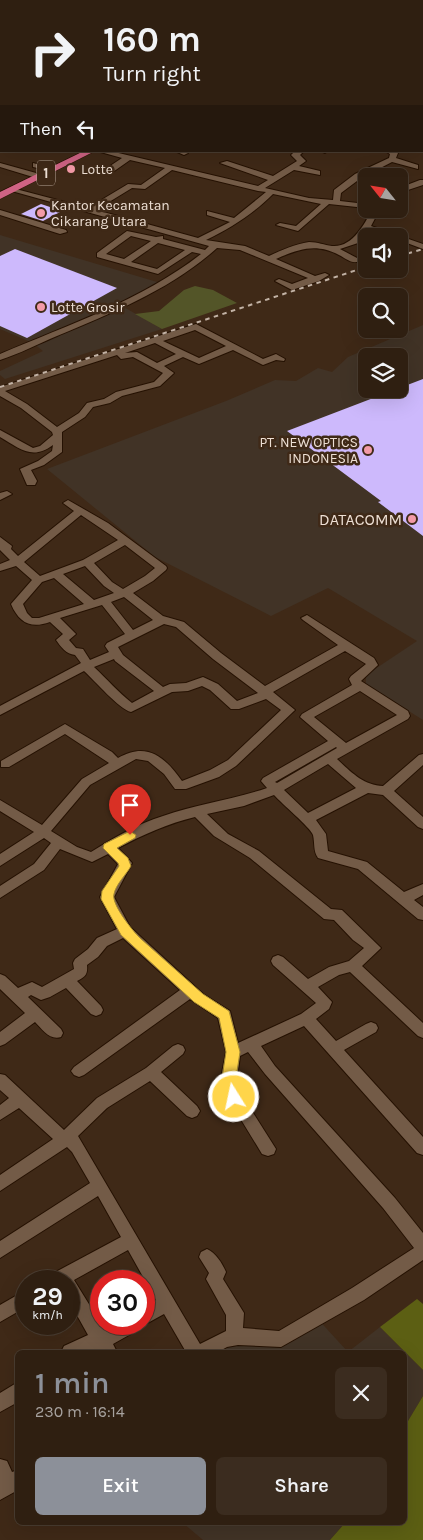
<!DOCTYPE html>
<html lang="en">
<head>
<meta charset="utf-8">
<style>
	body { margin:0; font-family:Karla,sans-serif; background:#3b2c1f; color:#f1f3f6; height:100vh; display:flex; flex-direction:column; font-size:19px; white-space:nowrap }
	* { box-sizing:border-box; margin:0 }
	p { font-size:16px; color:#a7a29f }
	.icon { flex:none; width:28px; height:28px; fill:none; stroke:currentColor; stroke-width:2; stroke-linecap:round; stroke-linejoin:round }
	.map { position:relative; flex:1; overflow:hidden }
	.drawer { position:absolute; left:15px; top:1350px; width:392px; height:175px; display:flex; flex-direction:column; background:#2f1f11; border-radius:8px; box-shadow:0 5px 20px #0002,0 0 0 1px #4a3d31 }
	.drawer>* { flex:none }
	.banner { position:absolute; left:0px; top:0px; width:424px; height:152px; box-shadow:0 5px 20px #0002,0 0 0 1px #4a3d31; background:#2f1f11; color:#f1f3f6; overflow:hidden }
	.needle { width:32px; rotate:300deg }
	.tools { position:absolute; left:358px; top:168px; display:grid; gap:10px }
	.tools a { display:grid; place-items:center; width:50px; height:50px; border-radius:8px; background:#2f1f11; box-shadow:0 5px 20px #0002,0 0 0 1px #4a3d31; font-size:25px }
	.speed { position:absolute; left:15px; top:1270px; display:flex; gap:10px; font-size:25px; font-weight:700; text-align:center }
	.speed>* { display:grid; place-content:center; width:65px; height:65px; border-radius:50%; background:#2f1f11; box-shadow:0 5px 20px #0002,0 0 0 1px #4a3d31; line-height:1 }
	.speed small { font-size:12px; font-weight:400 }
	.speed .limit { border:8px solid #d22; background:#fff; color:#111 }
	.pin { position:absolute; display:grid; place-items:center; width:42px; height:42px; color:#fff; margin:-51px -21px; border-radius:50% 50% 50% 0; rotate:-45deg; box-shadow:0 0 5px #0007 }
	.pin .icon { rotate:45deg }
	.me { position:absolute; width:55px; margin:-28px; rotate:350deg; stroke-linejoin:round; filter:drop-shadow(0 0 4px #0008) }
	.turn { display:flex; align-items:center; gap:18px; height:105px; padding:0 20px; font-size:22px }
	.turn .icon { width:65px; height:65px; stroke-width:2.5 }
	.turn b { display:block; font-size:35px; line-height:42px }
	.then { display:flex; align-items:center; height:48px; padding:0 20px; background:#0003; gap:10px; font-size:19px }
	.round { display:grid; place-items:center; flex:none; width:52px; height:52px; border-radius:8px; background:#3b2c1f }
	.head { display:flex; align-items:center; justify-content:space-between; height:85px; padding:0 20px }
	h1 { font-size:30px; font-weight:600; line-height:38px; color:#8c9099 }
	.primary-button { display:flex; gap:10px; margin-top:auto; padding:10px 20px }
	.primary-button a { flex:1; height:58px; border-radius:8px; background:#8c9099; color:#fff; font-size:20px; font-weight:600; line-height:58px; text-align:center }
	.primary-button a+a { background:#3b2c1f; color:#f1f3f6 }
	.map>svg:first-child { display:block }
</style>
</head>
<body>
<div class="map">
<svg width="423" height="1540" viewBox="0 0 423 1540">
	<rect width="100%" height="100%" fill="#3f2917"/>
	<g fill="#413326" fill-rule="evenodd">
		<polygon points="0,235 167,285 122,306 162,329 5,379 0,375 0,371 43,351 33,343 0,329"/>
		<path d="M 423,325 L 423,720 L 366,684 L 366,675 L 417,641 L 328,588 L 271,616 L 155,557 L 47,469 L 226,401 L 275,380 L 296,381 L 318,368 L 332,372 L 348,357 ZM 366,356 L 399,356 L 399,389 L 366,389 Z"/>
		<polygon points="315,1316 348,1352 380,1327 423,1370 423,1396 405,1426 405,1352 203,1352 227,1331 268,1341"/>
		<polygon points="183,1523 345,1523 330,1540 203,1540"/>
	</g>
	<polygon fill="#535528" points="195,286 213,290 237,303 162,329 135,314 159,311 184,290"/>
	<g fill="#5c5f13">
		<polygon points="417,1299 423,1304 423,1370 380,1327"/>
		<polygon points="423,1396 423,1540 330,1540 345,1523 405,1522 405,1426"/>
	</g>
	<g fill="#cdb9fc">
		<polygon points="41,204 62,211 43,221 21,214"/>
		<polygon points="15,249 117,288 27,338 0,326 0,256"/>
		<polygon points="423,379 423,536 378,502 381,501 287,431"/>
	</g>
	<g fill="none" stroke-linecap="round" stroke-linejoin="round">
		<defs>
			<g id="minor">
				<polygon points="1,0 9,0 10,1 2,1"/>
				<polygon points="33,0 41,0 42,1 34,1"/>
				<polygon points="285,0 295,0 296,1 286,1"/>
				<polygon points="321,0 330,0 331,1 322,1"/>
				<rect x="0" y="9" width="1" height="4"/>
				<rect x="0" y="21" width="1" height="4"/>
				<rect x="0" y="47" width="1" height="4"/>
				<rect x="0" y="63" width="1" height="4"/>
				<rect x="0" y="79" width="1" height="4"/>
				<rect x="0" y="93" width="1" height="4"/>
				<rect x="422" y="104" width="1" height="4"/>
				<rect x="422" y="144" width="1" height="4"/>
				<path d="M 97,151 L 110,151 L 258,186 L 268,180 L 220,163 L 227,161 L 273,176 L 297,161 L 291,155 C 295,150 299,151 304,151 L 300,155 L 306,161 L 299,166 L 320,171 L 320,175 L 294,170 L 265,188 L 309,198 L 333,200 L 334,190 L 355,174 L 389,158 L 390,154 L 385,151 L 396,151 L 398,153 L 396,158 L 418,165 L 418,169 L 392,162 L 361,178 L 341,193 L 340,201 L 366,204 L 366,208 L 329,204 L 298,231 L 276,225 L 280,223 L 296,226 L 321,204 L 273,194 C 253,214 231,228 206,240 L 245,246 L 269,256 C 282,250 295,244 309,242 C 318,242 324,245 332,246 C 352,248 365,224 372,209 L 380,209 L 371,226 L 423,244 L 423,249 L 399,240 L 399,236 L 389,236 L 368,230 L 358,243 L 340,249 L 357,258 L 357,262 C 350,263 345,258 339,255 C 316,243 299,249 276,259 L 315,276 L 325,273 L 329,275 L 319,281 L 292,290 L 275,281 L 279,279 L 292,284 L 308,278 L 240,250 L 217,248 C 172,289 112,313 57,336 C 38,344 19,354 0,360 L 0,354 C 68,325 142,300 201,254 L 192,252 L 158,274 L 97,257 L 97,253 L 127,231 L 156,237 L 163,236 L 163,239 L 205,250 L 209,246 L 8,190 L 12,188 L 88,208 L 128,184 L 141,185 L 165,168 L 130,160 L 110,174 L 104,174 L 104,170 L 122,158 ZM 172,170 L 258,191 L 266,192 L 234,218 L 207,211 L 207,215 L 230,222 L 198,238 L 96,210 L 132,188 L 145,189 ZM 131,236 L 151,241 L 124,259 L 106,254 ZM 158,243 L 185,250 L 157,269 L 131,262 Z"/>
				<polygon points="175,151 186,151 188,153 184,155"/>
				<polygon points="321,151 328,151 325,153"/>
				<polygon points="0,163 36,173 37,175 33,177 0,167"/>
				<polygon points="33,163 51,168 47,170 33,167"/>
				<polygon points="420,180 423,180 423,185 399,193 399,188"/>
				<polygon points="0,210 66,230 67,232 60,234 0,215"/>
				<path d="M 196,324 L 263,359 L 276,354 L 285,359 L 284,361 L 276,360 L 263,365 L 233,350 L 199,364 L 183,357 L 164,366 L 174,373 L 160,386 L 122,396 L 110,403 L 93,407 L 85,417 L 62,432 L 62,452 L 44,465 L 31,470 L 37,481 L 35,485 L 27,485 L 20,469 L 38,461 L 52,451 L 53,445 C 32,461 19,448 0,437 L 0,430 L 33,448 L 40,446 L 53,435 L 52,432 L 21,408 L 0,396 L 0,387 ZM 195,330 L 226,346 L 199,358 L 163,341 ZM 155,343 L 176,354 L 157,363 L 137,352 L 125,353 ZM 117,355 L 121,359 L 133,357 L 163,373 L 154,382 L 116,392 L 104,399 L 87,403 L 79,413 L 57,427 L 27,404 L 5,391 Z"/>
				<polygon points="7,491 12,494 0,500 0,493"/>
				<path d="M 68,500 L 108,523 L 166,566 L 167,568 L 166,570 L 153,581 L 133,593 L 163,616 L 184,622 L 221,653 L 265,686 L 338,645 L 303,620 L 301,618 L 307,615 L 374,658 L 378,665 L 361,681 L 408,711 L 410,716 L 408,719 L 337,759 C 351,772 363,785 383,786 L 419,755 L 423,754 L 423,765 L 394,791 L 423,817 L 423,829 L 418,827 L 383,795 L 368,793 L 316,820 L 326,834 L 328,851 L 367,862 L 404,892 L 423,884 L 423,895 L 414,900 L 423,907 L 423,920 L 418,919 L 358,869 L 318,858 C 313,851 315,844 313,835 C 310,827 282,804 274,795 L 244,806 L 207,814 L 228,834 L 259,851 L 331,909 L 342,910 L 381,948 L 362,966 L 423,1023 L 423,1038 L 418,1036 L 350,972 L 339,975 L 318,987 L 332,1002 L 329,1009 L 316,1019 L 336,1041 L 366,1024 L 371,1022 L 376,1024 L 378,1028 L 376,1032 L 344,1050 L 423,1137 L 423,1155 L 417,1153 L 304,1026 L 261,1046 L 275,1066 L 395,1198 L 423,1233 L 423,1260 L 364,1300 L 281,1347 L 238,1345 L 227,1347 L 218,1352 L 186,1352 L 164,1314 L 144,1325 L 141,1324 L 138,1330 L 113,1344 L 117,1352 L 99,1352 L 97,1350 L 87,1352 L 61,1352 L 64,1346 L 88,1335 L 69,1301 L 69,1281 L 48,1281 L 50,1275 L 121,1237 L 98,1196 L 0,1258 L 0,1241 L 90,1183 L 72,1152 L 67,1147 L 0,1191 L 0,1175 L 53,1139 L 19,1108 L 0,1120 L 0,1105 L 9,1098 L 0,1090 L 0,1074 L 5,1075 L 64,1130 L 97,1098 L 146,1068 L 173,1046 L 178,1044 L 183,1046 L 185,1050 L 183,1054 L 161,1072 L 197,1106 L 200,1111 L 197,1116 L 192,1118 L 187,1116 L 150,1081 L 107,1108 L 78,1136 L 200,1344 L 226,1331 L 226,1315 L 206,1279 L 209,1273 L 199,1257 L 201,1252 L 207,1249 C 216,1253 222,1263 226,1272 L 223,1279 L 244,1313 L 243,1328 L 279,1331 L 352,1288 L 414,1248 L 383,1208 L 265,1074 L 248,1052 L 240,1056 L 237,1078 L 238,1089 L 276,1149 L 274,1154 L 268,1156 L 262,1154 L 223,1090 L 221,1078 L 226,1052 L 218,1018 L 190,999 L 84,1075 L 79,1077 L 74,1075 L 71,1071 L 74,1067 L 180,990 L 123,938 L 107,946 L 98,957 L 87,965 C 88,975 85,977 77,981 L 101,1006 L 103,1010 L 101,1014 L 96,1016 L 91,1014 L 66,988 L 50,997 L 41,1000 L 31,995 L 28,997 L 61,1029 L 63,1033 L 61,1037 C 50,1041 42,1029 35,1022 L 5,1044 L 0,1046 L 0,1032 L 25,1013 L 0,989 L 0,974 L 5,976 L 18,988 L 32,982 L 42,987 L 74,969 L 73,963 L 75,959 L 88,949 L 97,938 L 117,929 L 100,897 L 118,864 L 108,854 L 92,862 L 60,849 L 44,870 L 0,898 L 0,886 L 34,864 L 51,843 L 44,838 L 0,866 L 0,854 L 34,832 L 0,811 L 0,800 L 42,825 L 82,779 L 109,763 L 65,734 L 9,767 L 1,767 L 1,761 L 65,724 L 112,752 L 118,758 C 147,741 165,757 182,781 L 210,770 L 228,760 L 281,710 L 266,699 L 239,709 L 231,709 L 210,690 L 202,686 L 188,691 L 172,692 L 131,712 C 119,709 95,681 84,671 L 0,715 L 0,706 L 81,663 L 75,655 C 66,654 61,647 56,640 L 63,634 L 50,622 C 31,629 19,623 11,604 L 32,580 L 16,566 L 0,571 L 0,564 L 10,560 L 0,550 L 0,537 L 12,546 L 11,549 L 18,556 L 74,511 L 63,503 ZM 81,515 L 118,540 L 83,560 L 40,576 L 24,562 ZM 125,545 L 155,568 L 145,576 L 123,589 L 112,582 L 94,563 ZM 85,566 L 104,586 L 114,593 L 94,600 L 63,574 ZM 54,578 L 84,604 L 39,618 L 32,618 L 27,613 L 23,604 L 42,582 ZM 124,597 L 153,620 L 133,630 L 111,602 ZM 102,605 L 125,634 L 107,643 L 105,646 L 109,652 L 90,660 L 83,649 L 76,648 L 69,640 L 76,634 L 60,618 ZM 164,624 L 176,627 L 213,659 L 258,693 L 237,701 L 218,684 L 203,677 L 186,683 L 170,684 L 163,687 L 123,655 L 118,647 ZM 345,651 L 366,664 L 351,676 L 349,679 L 352,685 L 302,714 L 300,717 L 328,741 L 263,778 L 261,781 L 267,788 C 232,800 197,804 163,816 C 137,824 114,838 91,852 L 77,847 L 51,831 L 90,785 L 136,759 L 148,761 L 164,774 L 175,789 L 186,789 L 219,777 L 236,766 L 295,710 L 273,692 ZM 114,659 L 115,661 L 154,691 L 132,703 C 118,692 107,679 94,667 ZM 360,691 L 397,715 L 346,743 L 314,717 ZM 336,747 L 337,748 L 277,783 L 275,782 ZM 328,764 L 356,788 L 308,813 L 284,790 ZM 195,817 L 214,836 L 250,858 L 324,919 L 334,920 L 353,940 L 364,948 L 349,961 L 329,967 L 308,979 L 283,957 L 278,955 L 273,957 L 271,961 L 273,965 L 316,1003 L 301,1014 L 238,1043 L 230,1011 L 203,994 L 130,927 L 114,897 L 132,863 L 118,848 C 144,834 167,824 195,817 ZM 128,1250 L 156,1300 L 144,1308 L 144,1324 L 116,1324 L 105,1330 L 74,1280 Z"/>
				<polygon points="26,1290 26,1307 0,1322 0,1305"/>
				<polygon points="18,1382 18,1402 0,1412 0,1393"/>
				<polygon points="0,1459 7,1461 12,1472 18,1470 18,1490 0,1500"/>
			</g>
			<polygon id="trunk" points="84,151 95,151 0,199 0,192"/>
		</defs>
		<use href="#minor" stroke="#251102" stroke-width="2"/>
		<use href="#trunk" stroke="#251102" stroke-width="1"/>
		<use href="#minor" fill="#735b47" fill-rule="evenodd"/>
		<use href="#trunk" fill="#cf6384" fill-rule="evenodd"/>
		<g stroke="#c2b2a5" stroke-width="2" stroke-dasharray="4.5 4.5" stroke-linecap="butt">
			<polyline points="399,256 423,249"/>
			<polyline points="0,387 366,267"/>
		</g>
	</g>
	<path fill="#ffd54a" stroke="#a68a30" d="M 130,831 L 136,835 L 135,838 L 117,848 L 128,858 L 131,866 C 126,875 116,884 114,894 C 111,904 132,930 140,938 L 203,994 L 229,1011 L 240,1052 L 236,1078 L 241,1097 L 239,1101 L 234,1103 L 229,1101 L 222,1078 L 226,1052 L 219,1018 L 194,1002 L 121,935 L 101,899 L 102,891 L 119,866 L 118,863 L 103,848 L 104,844 Z"/>
	<g fill="#f39aa7" stroke="#3f2917" stroke-width="2">
		<circle cx="71" cy="169" r="5"/>
		<circle cx="41" cy="213" r="5"/>
		<circle cx="41" cy="307" r="5"/>
		<circle cx="368" cy="450" r="5"/>
		<circle cx="412" cy="519" r="5"/>
	</g>
	<g text-anchor="middle" stroke-width="5" stroke-linejoin="round" paint-order="stroke">
		<g font-size="14" fill="#eddfd4" stroke="#3f2917" text-anchor="start">
			<text x="81" y="174">Lotte</text>
			<text x="51" y="210">Kantor Kecamatan<tspan x="51" dy="16">Cikarang Utara</tspan></text>
			<text x="51" y="312">Lotte Grosir</text>
			<text x="358" y="447" text-anchor="end">PT. NEW OPTICS<tspan x="358" dy="16">INDONESIA</tspan></text>
		</g>
		<rect fill="#3f2917" stroke="#b9a89b" stroke-width="1" x="37" y="160.5" width="18" height="25" rx="4"/>
		<g font-size="15" font-weight="bold" fill="#eddfd4">
			<text x="46" y="178">1</text>
		</g>
		<g font-size="16" fill="#eddfd4" stroke="#3f2917" text-anchor="end">
			<text x="402" y="525">DATACOMM</text>
		</g>
	</g>
</svg>
<div class="tools">
<a><svg class="needle" viewBox="-14 -14 28 28"><path d="M0-13l5 13h-10z" fill="#e53935"/><path d="M0 13l5-13h-10z" fill="#a7a29f"/></svg></a>
<a><svg class="icon" aria-label="sound" viewBox="0 0 24 24"><path d="M4 9h4l5-4v14l-5-4H4zM17 9q2 3 0 6"/></svg></a>
<a><svg class="icon" aria-label="search" viewBox="0 0 24 24"><circle cx="10" cy="10" r="6"/><path d="M15 15l6 6"/></svg></a>
<a><svg class="icon" aria-label="layers" viewBox="0 0 24 24"><path d="M12 4l9 5-9 5-9-5zM3 14l9 5 9-5"/></svg></a>
</div>
<div class="speed"><div>29<small>km/h</small></div><div class="limit">30</div></div>
<div class="pin" style="left:130px;top:835px;background:#d93025"><svg class="icon" aria-label="arrive" viewBox="0 0 24 24"><path d="M6 21V4h12l-3 4 3 4H6"/></svg></div>
<svg class="me" style="left:234px;top:1097px" viewBox="-20 -20 40 40"><circle r="17" fill="#ffd54a" stroke="#fff" stroke-width="3"/><path d="M0-11L8 9 0 5-8 9z" fill="#fff"/></svg>
<div class="banner">
<div class="turn"><svg class="icon" aria-label="right" viewBox="0 0 24 24"><path d="M7 20v-9h11M14 6l5 5-5 5"/></svg><div><b>160 m</b>Turn right</div></div>
<div class="then">Then<svg class="icon" aria-label="left" viewBox="0 0 24 24"><path d="M17 20v-9H6M10 6l-5 5 5 5"/></svg></div>
</div>
<section class="drawer">
<div class="head"><div><h1>1 min</h1><p>230 m · 16:14</p></div><a class="round"><svg class="icon" aria-label="close" viewBox="0 0 24 24"><path d="M6 6l12 12M18 6L6 18"/></svg></a></div>
<div class="primary-button"><a>Exit</a><a>Share</a></div>
</section>
</div>
</body>
</html>
